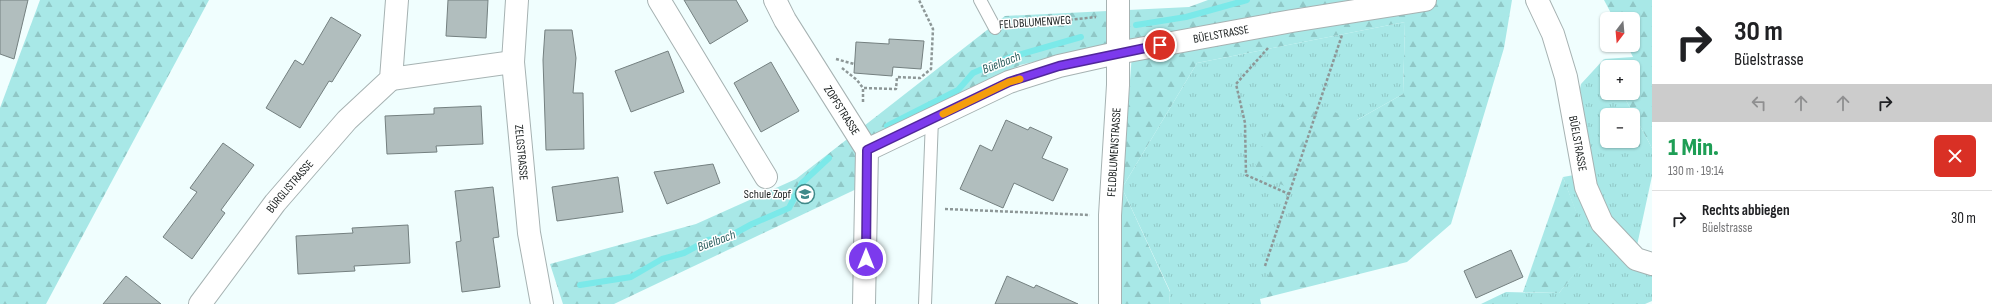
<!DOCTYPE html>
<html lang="de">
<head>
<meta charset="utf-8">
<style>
	body { margin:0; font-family:"Sofia Sans Condensed",sans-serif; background:#f6f6f6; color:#202124; height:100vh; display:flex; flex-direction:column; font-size:15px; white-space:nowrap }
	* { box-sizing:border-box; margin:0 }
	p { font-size:13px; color:#757577 }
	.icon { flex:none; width:22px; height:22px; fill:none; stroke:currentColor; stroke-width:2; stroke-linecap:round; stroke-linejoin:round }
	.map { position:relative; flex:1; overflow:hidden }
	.side { display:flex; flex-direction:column; background:#fff; width:340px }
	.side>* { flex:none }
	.hud { background:#fff; color:#202124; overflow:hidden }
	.needle { width:26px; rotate:196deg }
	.tools { position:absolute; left:1600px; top:12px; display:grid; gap:8px }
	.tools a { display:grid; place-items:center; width:40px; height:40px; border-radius:6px; background:#fff; box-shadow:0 1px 3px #0004; font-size:20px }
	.pin { position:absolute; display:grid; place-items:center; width:34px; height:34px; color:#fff; margin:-17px; border:2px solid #fff; border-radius:50%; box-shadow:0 1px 4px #0007 }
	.me { position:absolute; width:44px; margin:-22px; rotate:0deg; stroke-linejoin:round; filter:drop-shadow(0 0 3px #0008) }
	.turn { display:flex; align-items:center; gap:14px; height:84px; padding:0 16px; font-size:18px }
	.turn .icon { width:52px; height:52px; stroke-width:2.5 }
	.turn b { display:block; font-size:28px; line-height:34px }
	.lanes { display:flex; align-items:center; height:38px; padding:0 16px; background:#0003; justify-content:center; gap:20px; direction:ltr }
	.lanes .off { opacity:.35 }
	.round { display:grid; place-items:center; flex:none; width:42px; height:42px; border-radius:6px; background:#f6f6f6 }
	.overview { display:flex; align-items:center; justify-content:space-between; height:68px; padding:0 16px }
	h1 { font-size:24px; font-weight:800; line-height:30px; color:#1e9e55 }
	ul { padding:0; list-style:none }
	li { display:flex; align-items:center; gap:12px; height:56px; padding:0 16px; border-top:1px solid #e0e0e0 }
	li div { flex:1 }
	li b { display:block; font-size:15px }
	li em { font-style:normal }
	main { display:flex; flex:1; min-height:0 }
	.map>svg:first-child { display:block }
</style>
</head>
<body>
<main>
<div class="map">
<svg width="1652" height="304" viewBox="0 0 1652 304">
	<defs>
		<pattern id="grass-tufts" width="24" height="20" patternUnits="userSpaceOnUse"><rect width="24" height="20" fill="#a8e8e7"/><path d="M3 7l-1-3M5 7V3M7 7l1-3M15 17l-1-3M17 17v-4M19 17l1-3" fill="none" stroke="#90c7c6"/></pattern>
		<pattern id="forest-firs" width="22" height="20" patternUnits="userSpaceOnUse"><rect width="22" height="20" fill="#a8e8e7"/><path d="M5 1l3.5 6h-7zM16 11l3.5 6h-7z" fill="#90c7c6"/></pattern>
	</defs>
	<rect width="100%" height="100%" fill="#f0fefe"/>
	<g fill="url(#grass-tufts)" fill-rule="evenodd">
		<polygon points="1405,22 1403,94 1357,120 1260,299 1261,304 1169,304 1170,291 1122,188 1197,63"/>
		<path d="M 1604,59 L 1608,67 L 1607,93 L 1622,93 L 1652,148 L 1652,176 L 1633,264 L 1652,273 L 1652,301 L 1645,304 L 1481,304 L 1506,292 L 1559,293 L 1591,253 L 1563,177 L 1591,172 L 1577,101 L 1581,84 ZM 1607,115 L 1633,115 L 1633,141 L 1607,141 Z"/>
	</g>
	<g fill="url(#forest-firs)">
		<polygon points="40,0 209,0 46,304 0,304 0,108"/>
		<polygon points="1208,0 1512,0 1504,48 1451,224 1407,262 1260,299 1298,192 1253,172 1267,131 1287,95 1357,120 1403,94 1405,22 1197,63 1122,188 1170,292 1169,304 1121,304 1122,188 1133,40 1020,65 867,150 867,184 614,304 563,304 550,264 696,224 796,179 1005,16 1189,7"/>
		<polygon points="1604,0 1652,0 1652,148 1622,93 1633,93 1633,67 1608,67 1604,59 1633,57 1627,45 1633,45 1633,19 1614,19"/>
		<polygon points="1563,177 1592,253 1559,293 1523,292"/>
	</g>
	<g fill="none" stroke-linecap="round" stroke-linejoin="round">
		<g stroke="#7be9e9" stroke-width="6">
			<polyline points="1136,25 1186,17 1247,0"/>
			<polyline points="887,126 958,90 973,73 1008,58 1081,37"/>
			<polyline points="580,285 631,277 662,259 684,253 708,240 730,236 752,224 789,208 802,183 829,158"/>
		</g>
	</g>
	<g fill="#b1bebe" stroke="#748080">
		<polygon points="0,0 28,0 14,59 0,54"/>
		<polygon points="448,0 488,0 486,38 446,36"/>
		<polygon points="684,0 736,0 748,21 710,44"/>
		<polygon points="331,17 361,35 332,82 329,81 300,128 266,108 295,60 303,65"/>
		<polygon points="545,30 572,30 576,58 573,93 583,93 584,149 546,150 543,60"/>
		<polygon points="889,39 924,41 921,69 893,67 892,76 854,73 856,42 889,44"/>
		<polygon points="668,51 684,92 631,112 615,71"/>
		<polygon points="771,62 799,111 761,132 734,83"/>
		<polygon points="481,106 483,144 436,146 437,152 387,154 385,116 434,114 434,108"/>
		<polygon points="1006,120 1028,130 1030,127 1052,137 1042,158 1068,169 1053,201 1014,183 1003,208 960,189 980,145 992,151"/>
		<polygon points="223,143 254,165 221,210 225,213 192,259 163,237 197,192 190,188"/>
		<polygon points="713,164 720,183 667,204 654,172"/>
		<polygon points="618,177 623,212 557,221 552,187"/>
		<polygon points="493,187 499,237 493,238 500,287 462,292 456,242 461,241 455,191"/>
		<polygon points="408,225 410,263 354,266 355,271 298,274 296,236 353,233 352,228"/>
		<polygon points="1511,250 1523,277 1476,298 1464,271"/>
		<polygon points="126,276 161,304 103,304"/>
		<polygon points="1007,276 1034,288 1036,285 1078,304 995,304"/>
	</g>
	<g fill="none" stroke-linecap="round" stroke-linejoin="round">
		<defs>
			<g id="lane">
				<polyline points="980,0 995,28"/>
				<polyline points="925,304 932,119"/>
			</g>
			<g id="street">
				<path id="s1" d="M 517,0 L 513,62 L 529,233 L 542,304"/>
				<polyline points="659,0 766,177"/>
				<path id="s2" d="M 775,0 L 785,20 L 867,150 L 864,304"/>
				<path id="s3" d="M 1537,0 L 1553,34 L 1566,77 L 1586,187 L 1602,223 L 1636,259 L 1652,264"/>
				<polyline points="391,79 513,62"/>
				<path id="s4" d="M 867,150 L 1009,82 L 1059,66 L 1117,53 L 1292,21 L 1425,0"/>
				<path id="s5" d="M 200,304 L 275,203 L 347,120 L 391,79 L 397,0"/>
				<path id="s6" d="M 1110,304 L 1110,215 L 1118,85 L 1118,0"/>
			</g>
		</defs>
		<use href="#lane" stroke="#a6b2b2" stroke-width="14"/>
		<use href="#street" stroke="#a6b2b2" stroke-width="24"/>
		<g stroke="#8d9797" stroke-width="2.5" stroke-dasharray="3 2" stroke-linecap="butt">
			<polyline points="1010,26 1096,17"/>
			<polyline points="1268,48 1236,84 1245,123 1246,175 1289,194"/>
			<polyline points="836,59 854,64"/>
			<polyline points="842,68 857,80 863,88"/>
			<polyline points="863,102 863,88 896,89 897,77 920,78 931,69 933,29 919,0"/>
			<polyline points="945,209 1090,215"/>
			<polyline points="1265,266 1342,35"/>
		</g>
		<use href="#lane" stroke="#fff" stroke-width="12"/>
		<use href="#street" stroke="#fff" stroke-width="22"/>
	</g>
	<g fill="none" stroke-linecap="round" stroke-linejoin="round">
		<defs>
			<polyline id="route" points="866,259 867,150 1009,82 1059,66 1160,45"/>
		</defs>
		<use href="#route" stroke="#51269a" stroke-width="10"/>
		<use href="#route" stroke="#7c3aed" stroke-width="7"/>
		<polyline stroke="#f59e0b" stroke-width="7" points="943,114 1009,82 1020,79"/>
	</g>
	<defs>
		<symbol id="school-ring" viewBox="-11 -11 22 22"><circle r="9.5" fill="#fff" stroke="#408989" stroke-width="1.5"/><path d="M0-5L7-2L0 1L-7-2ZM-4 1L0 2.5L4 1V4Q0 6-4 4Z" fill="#408989"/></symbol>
	</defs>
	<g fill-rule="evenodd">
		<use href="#school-ring" x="794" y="183" width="22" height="22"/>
	</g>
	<g text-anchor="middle" stroke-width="3" stroke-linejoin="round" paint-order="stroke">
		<g font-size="12" fill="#181d1d" stroke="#fff">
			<text transform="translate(1035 22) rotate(-4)" y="4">FELDBLUMENWEG</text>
			<text dy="4" stroke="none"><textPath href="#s4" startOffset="375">BÜELSTRASSE</textPath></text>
			<text dy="4" stroke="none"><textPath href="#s2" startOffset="129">ZOPFSTRASSE</textPath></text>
			<text dy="4" stroke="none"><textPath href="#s3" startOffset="150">BÜELSTRASSE</textPath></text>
			<text dy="4" stroke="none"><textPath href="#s6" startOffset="152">FELDBLUMENSTRASSE</textPath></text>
			<text dy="4" stroke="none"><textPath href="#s1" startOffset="153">ZELGSTRASSE</textPath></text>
			<text dy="4" stroke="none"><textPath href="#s5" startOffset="148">BÜRGLISTRASSE</textPath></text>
		</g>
		<g font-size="12" fill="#181d1d" stroke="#fff" text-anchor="end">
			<text x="791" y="198">Schule Zopf</text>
		</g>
		<g font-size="13" font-style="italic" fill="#2f6060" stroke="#fff">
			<text transform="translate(1001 62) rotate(-21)" y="5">Büelbach</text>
			<text transform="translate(716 240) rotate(-20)" y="5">Büelbach</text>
		</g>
	</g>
</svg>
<div class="tools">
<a><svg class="needle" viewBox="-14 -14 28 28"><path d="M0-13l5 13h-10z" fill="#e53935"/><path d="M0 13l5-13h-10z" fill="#757577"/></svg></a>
<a>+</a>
<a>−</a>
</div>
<div class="pin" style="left:1160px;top:45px;background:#d93025"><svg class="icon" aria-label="arrive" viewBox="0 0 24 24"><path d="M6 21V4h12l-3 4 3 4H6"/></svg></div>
<svg class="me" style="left:866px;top:259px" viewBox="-20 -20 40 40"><circle r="17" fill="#7c3aed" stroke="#fff" stroke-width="3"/><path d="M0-11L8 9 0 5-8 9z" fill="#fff"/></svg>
</div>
<section class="side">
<div class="hud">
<div class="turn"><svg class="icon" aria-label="right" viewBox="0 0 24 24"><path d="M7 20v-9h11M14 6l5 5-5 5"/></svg><div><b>30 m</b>Büelstrasse</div></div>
<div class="lanes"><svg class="icon off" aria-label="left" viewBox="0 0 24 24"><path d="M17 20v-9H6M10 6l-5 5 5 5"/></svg><svg class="icon off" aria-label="ahead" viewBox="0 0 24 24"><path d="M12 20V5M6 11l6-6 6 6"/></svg><svg class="icon off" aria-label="ahead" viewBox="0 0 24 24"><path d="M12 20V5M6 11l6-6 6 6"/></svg><svg class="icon" aria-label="right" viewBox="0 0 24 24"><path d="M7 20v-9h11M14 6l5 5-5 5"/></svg></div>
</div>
<div class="overview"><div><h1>1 Min.</h1><p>130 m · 19:14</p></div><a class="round" style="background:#d93025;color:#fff"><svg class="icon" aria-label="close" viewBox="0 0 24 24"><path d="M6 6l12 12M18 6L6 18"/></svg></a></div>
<ul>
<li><svg class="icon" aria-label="right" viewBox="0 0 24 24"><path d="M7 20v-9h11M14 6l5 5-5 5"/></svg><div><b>Rechts abbiegen</b><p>Büelstrasse</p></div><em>30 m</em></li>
</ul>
</section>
</main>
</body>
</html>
